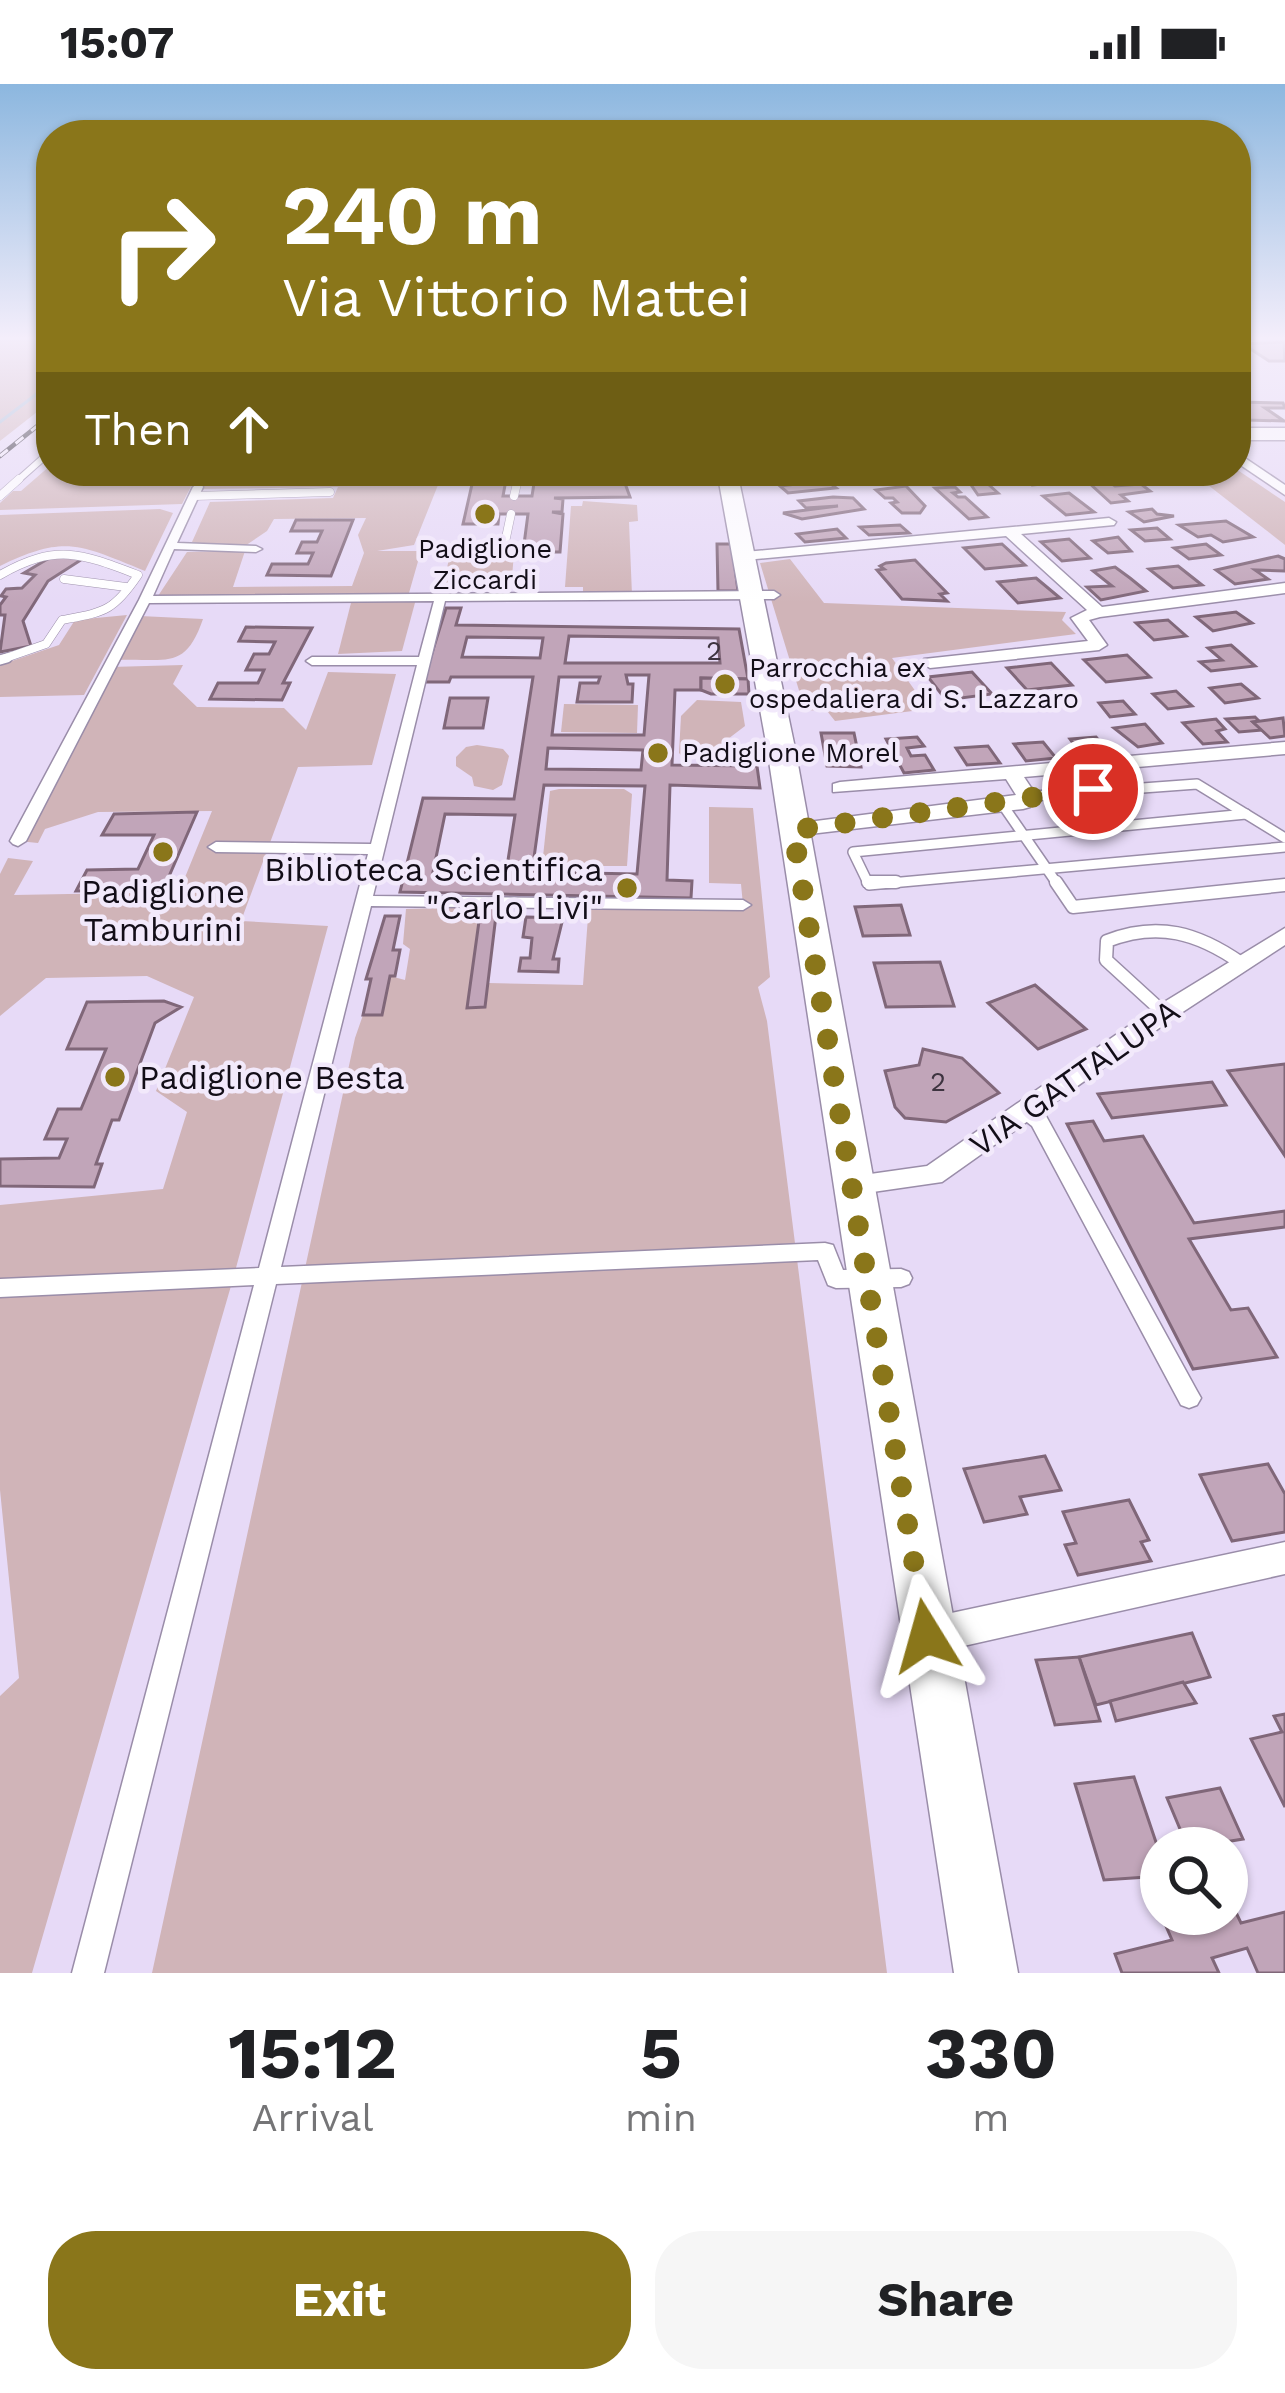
<!DOCTYPE html>
<html lang="en">
<head>
<meta charset="utf-8">
<style>
	body { margin:0; font-family:"Work Sans",sans-serif; background:#f6f6f6; color:#202124; height:100vh; display:flex; flex-direction:column; font-size:45px; white-space:nowrap }
	* { box-sizing:border-box; margin:0 }
	p { font-size:39px; color:#757577 }
	.icon { flex:none; width:66px; height:66px; fill:none; stroke:currentColor; stroke-width:2; stroke-linecap:round; stroke-linejoin:round }
	.map { position:relative; height:1889px; overflow:hidden }
	.side { display:flex; flex-direction:column; background:#fff; flex:1 }
	.side>* { flex:none }
	.top-card { position:absolute; left:36px; top:36px; width:1215px; height:366px; border-radius:48px; box-shadow:0 3px 9px #0004; background:#8a761a; color:#fff; overflow:hidden }
	.buttons { position:absolute; left:1140px; top:1743px; display:grid; gap:24px }
	.buttons a { display:grid; place-items:center; width:108px; height:108px; border-radius:50%; background:#fff; box-shadow:0 3px 9px #0004; font-size:60px }
	.pin { position:absolute; display:grid; place-items:center; width:102px; height:102px; color:#fff; margin:-51px; border:6px solid #fff; border-radius:50%; box-shadow:0 3px 12px #0007 }
	.me { position:absolute; width:132px; margin:-66px; rotate:352deg; stroke-linejoin:round; filter:drop-shadow(0 0 9px #0008) }
	.turn { display:flex; align-items:center; gap:42px; height:252px; padding:0 48px; font-size:54px }
	.turn .icon { width:156px; height:156px; stroke-width:2.5 }
	.turn b { display:block; font-size:84px; line-height:102px }
	.then { display:flex; align-items:center; height:114px; padding:0 48px; background:#0003; gap:24px; font-size:45px }
	.eta { display:flex; justify-content:space-evenly; align-items:center; height:204px; text-align:center }
	.eta b { font-size:72px; font-weight:700; line-height:84px }
	.primary-button { display:flex; gap:24px; margin-top:auto; padding:24px 48px }
	.primary-button a { flex:1; height:138px; border-radius:48px; background:#8a761a; color:#fff; font-size:48px; font-weight:700; line-height:138px; text-align:center }
	.primary-button a+a { background:#f6f6f6; color:#202124 }
	.status { display:flex; justify-content:space-between; align-items:center; height:84px; padding:0 60px; background:#fff; direction:ltr }
	.status svg { height:33px; fill:currentColor }
	.map>svg:first-child { display:block }
</style>
</head>
<body>
<div class="status"><b>15:07</b><svg viewBox="0 0 49 12"><path d="M0 12V9h3v3zM5 12V6h3v6zM10 12V3h3v9zM15 12V0h3v12zM26 1h20v11H26zM47 4h2v5h-2z"/></svg></div>
<div class="map">
<svg width="1285" height="1889" viewBox="0 0 1285 1889">
	<rect width="100%" height="100%" fill="#e7daf7"/>
	<g fill="#d0b4b8" fill-rule="evenodd">
		<polygon points="0,255 51,255 51,317 0,357"/>
		<polygon points="51,381 51,387 194,387 197,391 182,420 0,426 0,419 13,407 21,407"/>
		<polygon points="1236,385 1285,418 1285,461 1190,387"/>
		<path d="M 213,387 L 470,387 L 468,399 L 438,401 L 414,461 L 377,467 L 421,467 L 409,509 L 158,512 L 187,468 L 230,467 L 192,458 L 210,418 L 333,414 L 338,403 L 202,405 ZM 366,434 L 358,451 L 364,469 L 352,502 L 233,503 L 245,467 L 239,466 L 267,447 L 274,435 Z"/>
		<polygon points="583,417 637,421 638,437 629,438 632,511 583,512 583,503 565,503 571,422 582,422"/>
		<path d="M 160,425 L 173,429 L 145,487 C 80,461 66,450 0,482 L 0,431 Z"/>
		<polygon points="451,465 514,469 511,505 442,508"/>
		<polygon points="790,475 824,519 1066,528 1062,536 1076,550 892,574 928,625 835,637 827,627 805,626 760,479"/>
		<polygon points="352,515 416,515 402,567 338,570"/>
		<polygon points="127,531 84,611 0,613 0,581 59,561 75,536"/>
		<path d="M 140,532 L 203,535 C 185,587 167,574 117,576 Z"/>
		<polygon points="183,581 173,600 197,623 284,624 306,646 328,588 396,590 372,681 298,683 241,837 328,842 233,1195 32,1889 0,1889 0,1612 19,1594 0,1406 0,1121 163,1105 187,1028 156,1007 194,913 147,892 46,894 0,932 0,790 8,774 33,777 14,811 179,808 212,727 98,728 45,745 38,759 18,757 110,583"/>
		<polygon points="697,616 741,618 745,642 707,671 684,674 679,669 681,632"/>
		<polygon points="564,620 638,621 637,649 561,648"/>
		<polygon points="477,661 503,665 509,672 502,701 493,706 474,702 472,693 456,682 456,673 466,663"/>
		<polygon points="559,705 624,705 632,710 627,782 542,782 550,707"/>
		<polygon points="709,723 753,724 770,893 758,903 767,937 887,1889 152,1889 355,954 363,931 382,930 390,892 405,896 410,865 403,860 406,825 481,823 468,924 485,922 488,899 583,901 589,819 743,821 741,800 709,799"/>
	</g>
	<g fill="none" stroke-linecap="round" stroke-linejoin="round">
		<polyline stroke="#a2bbd2" stroke-width="3" points="0,338 51,299"/>
	</g>
	<g fill="#c1a5b9" stroke="#806779" stroke-width="3" fill-rule="evenodd">
		<polygon points="1284,258 1285,277 1269,277 1243,260"/>
		<polygon points="1236,318 1283,319 1285,324 1265,324 1284,337 1247,336"/>
		<polygon points="906,387 911,391 831,400 836,404 788,409 780,402"/>
		<polygon points="1014,387 1038,387 1053,399 1032,401"/>
		<polygon points="985,391 994,400 988,400 998,409 978,411 965,392"/>
		<polygon points="535,393 630,393 626,402 630,413 554,414 563,415 562,428 552,428 563,430 560,468 523,468 528,430 499,430 498,440 463,440 473,396 506,396 503,412 532,412"/>
		<polygon points="1106,396 1115,402 1141,400 1150,407 1121,411 1128,417 1111,419 1087,397"/>
		<polygon points="906,402 925,422 920,429 902,429 891,419 897,418 893,414 885,414 876,406"/>
		<polygon points="955,403 960,408 953,409 958,413 965,413 987,433 969,435 935,404"/>
		<polygon points="1069,409 1094,428 1066,431 1043,412"/>
		<polygon points="833,413 853,414 864,425 802,435 783,429 838,422 806,424 799,417"/>
		<polygon points="1152,425 1157,430 1174,432 1144,438 1129,428"/>
		<polygon points="296,436 353,436 331,492 267,491 272,480 308,480 313,469 297,469 302,458 317,458 322,447 291,447"/>
		<polygon points="1226,437 1253,453 1223,458 1211,451 1198,453 1179,441"/>
		<polygon points="900,441 909,449 869,451 860,443"/>
		<polygon points="1157,444 1170,455 1145,457 1131,446"/>
		<polygon points="837,445 846,454 805,458 797,450"/>
		<polygon points="1118,453 1131,467 1108,469 1093,457"/>
		<polygon points="1069,455 1090,474 1062,477 1041,458"/>
		<polygon points="717,460 732,460 738,507 718,507"/>
		<polygon points="1002,460 1025,481 985,485 964,464"/>
		<polygon points="1206,460 1221,471 1189,475 1174,464"/>
		<polygon points="56,470 84,474 48,497 23,537 31,562 0,568 5,531 0,531 0,521 6,513 1,512 6,505 22,504 35,491 24,489"/>
		<polygon points="1278,472 1285,475 1285,487 1255,486 1268,495 1235,500 1216,486"/>
		<polygon points="915,476 947,509 940,510 947,517 902,515 877,486 884,485 880,482 886,479"/>
		<polygon points="1178,482 1202,501 1173,504 1149,485"/>
		<polygon points="1115,483 1130,494 1146,507 1101,516 1087,503 1112,502 1093,487"/>
		<polygon points="1036,494 1060,514 1018,519 998,498"/>
		<path d="M 446,524 L 461,524 L 456,541 L 739,545 L 748,595 L 701,594 L 701,606 L 675,606 L 672,681 L 757,682 L 760,704 L 670,701 L 667,796 L 692,797 L 691,814 L 400,808 L 423,714 L 514,715 L 533,593 L 451,593 L 449,598 L 423,598 ZM 569,552 L 718,554 L 720,579 L 565,579 ZM 467,553 L 543,554 L 540,574 L 462,573 ZM 626,591 L 649,591 L 644,651 L 552,651 L 559,593 L 600,593 L 598,599 L 580,599 L 577,618 L 632,618 L 633,600 L 628,600 ZM 548,664 L 643,666 L 641,686 L 546,685 ZM 544,701 L 645,702 L 637,790 L 532,788 ZM 445,730 L 515,731 L 506,789 L 433,788 Z"/>
		<polygon points="1236,528 1252,539 1213,547 1196,533"/>
		<polygon points="1168,536 1186,552 1154,556 1136,539"/>
		<polygon points="246,543 312,544 283,599 290,599 282,616 210,615 218,599 258,599 264,586 246,586 254,570 269,570 275,558 239,557"/>
		<polygon points="1231,561 1255,582 1211,587 1200,578 1222,576 1208,564"/>
		<polygon points="1127,571 1150,593 1106,598 1084,576"/>
		<polygon points="1051,579 1072,601 1027,606 1007,584"/>
		<polygon points="972,588 992,610 946,616 928,593"/>
		<polygon points="701,594 748,595 749,610 711,610 701,606"/>
		<polygon points="1241,600 1258,614 1225,619 1210,604"/>
		<polygon points="1176,607 1192,622 1168,625 1153,610"/>
		<polygon points="450,614 488,614 483,644 444,644"/>
		<polygon points="1123,617 1135,630 1110,633 1099,619"/>
		<polygon points="1255,633 1259,637 1253,638 1262,646 1239,648 1226,635"/>
		<polygon points="1283,634 1285,652 1270,654 1253,638"/>
		<polygon points="1216,635 1225,645 1217,647 1227,658 1203,660 1183,639"/>
		<polygon points="1145,640 1162,659 1138,663 1114,644"/>
		<polygon points="821,649 854,649 861,683 827,682"/>
		<polygon points="917,653 924,662 907,664 911,672 925,671 934,686 904,689 886,655"/>
		<polygon points="1096,653 1109,669 1082,671 1070,655"/>
		<polygon points="1043,658 1056,674 1026,677 1014,660"/>
		<polygon points="988,662 1000,679 967,681 956,664"/>
		<polygon points="197,728 163,806 76,807 87,786 138,785 154,751 102,751 114,730"/>
		<polygon points="901,821 910,851 863,852 855,823"/>
		<polygon points="481,823 497,823 485,923 467,924"/>
		<polygon points="385,832 400,832 393,866 400,866 395,892 390,892 382,931 363,931 371,895 366,895"/>
		<polygon points="526,833 563,834 553,875 559,875 558,888 519,887 521,874 530,874 532,854 523,853"/>
		<polygon points="940,878 954,922 886,923 874,879"/>
		<polygon points="1035,901 1086,945 1038,965 988,919"/>
		<polygon points="87,918 164,917 181,923 155,939 119,1036 112,1036 96,1080 102,1080 94,1103 0,1102 0,1075 59,1074 67,1055 45,1055 58,1025 81,1025 106,965 67,965"/>
		<polygon points="923,965 962,974 999,1009 946,1038 905,1034 895,1023 885,987 919,981"/>
		<polygon points="1285,980 1285,1072 1228,987"/>
		<polygon points="1212,998 1226,1021 1112,1034 1098,1010"/>
		<polygon points="1093,1037 1104,1057 1143,1052 1194,1139 1285,1127 1285,1143 1189,1155 1231,1226 1248,1224 1277,1273 1193,1285 1067,1040"/>
		<polygon points="1045,1372 1061,1406 1020,1413 1027,1430 984,1438 964,1385"/>
		<polygon points="1268,1380 1285,1410 1285,1448 1232,1457 1200,1391"/>
		<polygon points="1129,1416 1149,1456 1141,1458 1151,1477 1078,1491 1065,1461 1076,1459 1063,1428"/>
		<polygon points="1192,1549 1210,1593 1096,1621 1079,1573"/>
		<polygon points="1079,1573 1100,1637 1055,1641 1036,1576"/>
		<polygon points="1183,1598 1196,1619 1116,1637 1110,1617"/>
		<polygon points="1285,1630 1285,1723 1251,1655 1282,1648 1274,1632"/>
		<polygon points="1134,1693 1161,1773 1161,1792 1104,1796 1075,1700"/>
		<polygon points="1220,1704 1243,1755 1188,1764 1167,1714"/>
		<polygon points="1230,1816 1241,1839 1285,1828 1285,1889 1258,1889 1247,1864 1212,1874 1219,1889 1122,1889 1115,1870 1172,1856 1162,1833 1227,1830"/>
	</g>
	<g fill="none" stroke-linecap="round" stroke-linejoin="round">
		<defs>
			<g id="service-far3">
				<polyline points="794,387 807,394 861,387"/>
				<polyline points="16,398 51,367"/>
				<polyline points="200,398 206,387"/>
				<polyline points="517,398 520,387"/>
			</g>
			<g id="service-far2">
				<polyline points="198,403 202,395"/>
				<polyline points="0,412 19,395"/>
				<polyline points="194,412 330,408"/>
				<polyline points="514,412 518,395"/>
				<polyline points="452,463 504,463 511,430"/>
				<path d="M 0,491 C 56,459 81,469 138,491 C 113,528 104,528 62,536 L 46,560 L 0,576"/>
				<polyline points="64,495 126,503"/>
			</g>
			<g id="service-far1">
				<polyline points="0,576 7,574"/>
				<polyline points="1020,713 1197,700 1285,754"/>
				<polyline points="1000,717 1058,801"/>
				<polyline points="1246,730 853,768 869,801 1285,763"/>
				<polyline points="1280,801 1285,801"/>
			</g>
			<g id="service">
				<polyline points="868,798 896,798"/>
				<polyline points="1056,798 1073,823 1285,801"/>
				<path d="M 1164,929 L 1106,876 L 1107,857 C 1158,837 1198,849 1241,879"/>
			</g>
			<g id="pedestrian">
				<polygon points="198,400 203,403 177,459 256,462 262,465 256,468 174,465 153,512 774,507 780,511 774,515 445,517 373,812 743,816 751,821 743,826 371,822 281,1183 825,1159 833,1161 843,1186 901,1185 909,1188 912,1194 909,1200 901,1203 836,1204 828,1201 818,1176 276,1200 104,1889 72,1889 254,1201 0,1213 0,1195 259,1184 368,770 216,768 208,763 216,758 371,760 417,581 312,581 306,577 312,573 419,573 434,517 149,519 26,757 18,762 13,760 10,757 139,516 193,403"/>
				<polygon points="1024,1021 1046,1032 1197,1307 1201,1314 1197,1321 1189,1324 1181,1321 1032,1042 1014,1028 1017,1023"/>
			</g>
			<g id="minor">
				<polygon points="1236,368 1285,401 1285,411 1236,378"/>
				<polygon points="1109,434 1116,438 1114,441 1021,450 1102,523 1285,499 1285,509 1100,533 1089,536 1107,561 1099,566 930,584 922,579 924,575 1088,557 1071,534 1087,526 1006,452 745,476 738,472 745,468"/>
				<polygon points="1285,658 1285,670 1024,693 1036,711 1030,723 1023,725 793,752 783,746 793,740 1016,711 1006,695 833,708 833,700 840,698"/>
				<polygon points="1285,844 1285,861 1172,935 942,1098 852,1111 842,1108 838,1101 842,1094 927,1082 1156,923"/>
				<polygon points="1285,1458 1285,1490 928,1570 915,1565 910,1552 915,1539 928,1534"/>
			</g>
			<g id="secondary">
				<rect x="1236" y="344" width="49" height="12"/>
				<polygon points="717,387 737,387 795,664 1018,1889 954,1889 767,664"/>
			</g>
		</defs>
		<use href="#service-far3" stroke="#9a8da9" stroke-width="8"/>
		<use href="#service-far2" stroke="#9a8da9" stroke-width="9"/>
		<use href="#service-far1" stroke="#9a8da9" stroke-width="12"/>
		<use href="#service" stroke="#9a8da9" stroke-width="15"/>
		<use href="#pedestrian" stroke="#9a8da9" stroke-width="3"/>
		<use href="#minor" stroke="#9a8da9" stroke-width="3"/>
		<use href="#secondary" stroke="#9a8da9" stroke-width="3"/>
		<use href="#service-far3" stroke="#fff" stroke-width="6"/>
		<use href="#service-far2" stroke="#fff" stroke-width="8"/>
		<use href="#service-far1" stroke="#fff" stroke-width="9"/>
		<use href="#service" stroke="#fff" stroke-width="12"/>
		<use href="#pedestrian" fill="#fff" fill-rule="evenodd"/>
		<use href="#minor" fill="#fff" fill-rule="evenodd"/>
		<use href="#secondary" fill="#fff" fill-rule="evenodd"/>
		<defs>
			<polyline id="rail" points="0,372 51,331"/>
		</defs>
		<use href="#rail" stroke="#2b2532" stroke-width="4.5"/>
		<use href="#rail" stroke="#f2e9fb" stroke-width="3" stroke-dasharray="10" stroke-linecap="butt"/>
	</g>
	<linearGradient id="sky" x2="0" y2="1"><stop stop-color="#8cb7df"/><stop offset="0.49" stop-color="#f4eefb"/><stop offset="1" stop-color="#f4eefb" stop-opacity="0"/></linearGradient>
	<rect width="1285" height="519" fill="url(#sky)"/>
	<g fill="none" stroke-linecap="round" stroke-linejoin="round">
		<polyline stroke="#8a761a" stroke-width="21" stroke-dasharray="0 37.8" points="926,1552 793,746 1093,705"/>
	</g>
	<g fill="#8a761a" stroke="#f2e9fb" stroke-width="4.5">
		<circle cx="485" cy="430" r="12"/>
		<circle cx="725" cy="600" r="12"/>
		<circle cx="658" cy="669" r="12"/>
		<circle cx="163" cy="768" r="12"/>
		<circle cx="627" cy="804" r="12"/>
		<circle cx="115" cy="993" r="12"/>
	</g>
	<g text-anchor="middle" stroke-width="9" stroke-linejoin="round" paint-order="stroke">
		<g font-size="27" fill="#130e18" stroke="#f2e9fb" text-anchor="start">
			<text x="485" y="474" text-anchor="middle">Padiglione<tspan x="485" dy="31">Ziccardi</tspan></text>
			<text x="749" y="593">Parrocchia ex<tspan x="749" dy="31">ospedaliera di S. Lazzaro</tspan></text>
			<text x="682" y="678">Padiglione Morel</text>
		</g>
		<g font-size="27" fill="#3e3440">
			<text x="714" y="576">2</text>
			<text x="938" y="1007">2</text>
		</g>
		<g font-size="33" fill="#130e18" stroke="#f2e9fb" text-anchor="end">
			<text x="603" y="797">Biblioteca Scientifica<tspan x="603" dy="38">"Carlo Livi"</tspan></text>
			<text x="163" y="819" text-anchor="middle">Padiglione<tspan x="163" dy="38">Tamburini</tspan></text>
			<text x="139" y="1005" text-anchor="start">Padiglione Besta</text>
		</g>
		<g font-size="33" fill="#130e18" stroke="#f2e9fb">
			<text transform="translate(1074 993) rotate(-35)" y="12">VIA GATTALUPA</text>
		</g>
	</g>
</svg>
<div class="buttons">
<a><svg class="icon" aria-label="search" viewBox="0 0 24 24"><circle cx="10" cy="10" r="6"/><path d="M15 15l6 6"/></svg></a>
</div>
<div class="pin" style="left:1093px;top:705px;background:#d93025"><svg class="icon" aria-label="arrive" viewBox="0 0 24 24"><path d="M6 21V4h12l-3 4 3 4H6"/></svg></div>
<svg class="me" style="left:926px;top:1552px" viewBox="-20 -20 40 40"><path d="M0-17L14 15 0 8-14 15z" fill="#8a761a" stroke="#fff" stroke-width="4"/></svg>
<div class="top-card">
<div class="turn"><svg class="icon" aria-label="right" viewBox="0 0 24 24"><path d="M7 20v-9h11M14 6l5 5-5 5"/></svg><div><b>240 m</b>Via Vittorio Mattei</div></div>
<div class="then">Then<svg class="icon" aria-label="ahead" viewBox="0 0 24 24"><path d="M12 20V5M6 11l6-6 6 6"/></svg></div>
</div>
</div>
<section class="side">
<div class="eta">
<div><b>15:12</b><p>Arrival</p></div>
<div><b>5</b><p>min</p></div>
<div><b>330</b><p>m</p></div>
</div>
<div class="primary-button"><a>Exit</a><a>Share</a></div>
</section>
</body>
</html>
